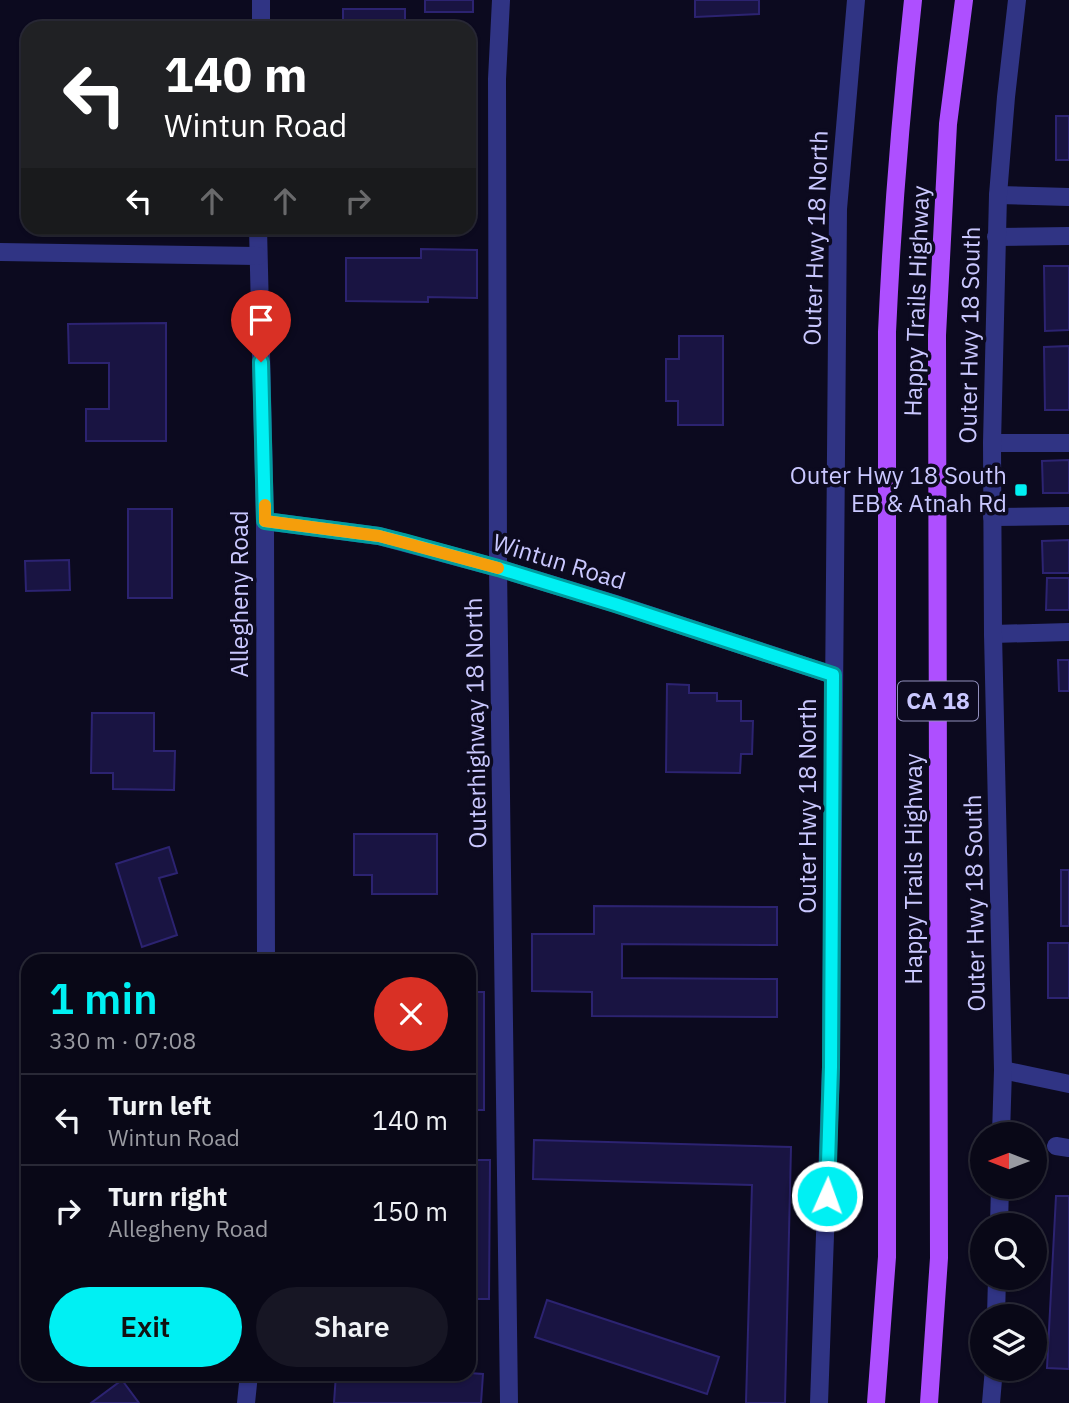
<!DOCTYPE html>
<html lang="en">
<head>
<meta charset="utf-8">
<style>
	body { margin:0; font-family:"IBM Plex Sans",sans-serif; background:#171624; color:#f1f3f6; height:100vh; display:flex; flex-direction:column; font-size:26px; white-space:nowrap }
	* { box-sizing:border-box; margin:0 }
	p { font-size:23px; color:#999aa1 }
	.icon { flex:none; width:38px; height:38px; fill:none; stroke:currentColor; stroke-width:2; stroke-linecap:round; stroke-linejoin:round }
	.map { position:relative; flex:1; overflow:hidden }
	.panel { position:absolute; left:21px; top:954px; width:455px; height:427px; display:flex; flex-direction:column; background:#090817; border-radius:21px; box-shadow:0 2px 5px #0004,0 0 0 2px #292936 }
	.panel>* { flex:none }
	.banner { position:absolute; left:21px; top:21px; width:455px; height:214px; border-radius:21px; box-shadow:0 2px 5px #0004,0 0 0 2px #292936; background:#202124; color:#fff; overflow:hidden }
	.needle { width:46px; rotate:270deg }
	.controls { position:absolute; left:970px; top:1122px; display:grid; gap:14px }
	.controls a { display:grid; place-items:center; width:77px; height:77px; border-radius:50%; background:#090817; box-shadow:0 2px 5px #0004,0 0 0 2px #292936; font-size:35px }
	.pin { position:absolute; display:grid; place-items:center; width:60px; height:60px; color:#fff; margin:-72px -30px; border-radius:50% 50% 50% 0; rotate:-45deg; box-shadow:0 0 7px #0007 }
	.pin .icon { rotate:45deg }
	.me { position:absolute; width:77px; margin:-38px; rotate:2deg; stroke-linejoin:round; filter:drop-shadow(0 0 5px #0008) }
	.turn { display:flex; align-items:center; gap:24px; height:147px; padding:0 28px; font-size:32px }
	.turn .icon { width:91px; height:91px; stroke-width:2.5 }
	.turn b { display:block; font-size:49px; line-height:60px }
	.lanes { display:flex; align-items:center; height:66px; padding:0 28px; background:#0003; justify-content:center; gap:35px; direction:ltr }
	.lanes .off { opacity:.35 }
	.round { display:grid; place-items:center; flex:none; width:74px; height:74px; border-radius:37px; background:#171624 }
	.summary { display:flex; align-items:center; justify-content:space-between; height:119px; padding:0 28px }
	h1 { font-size:42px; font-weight:600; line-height:52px; color:#00f0f3 }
	.primary-button { display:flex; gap:14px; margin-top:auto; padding:14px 28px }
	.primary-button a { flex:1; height:80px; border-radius:42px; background:#00f0f3; color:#111; font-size:28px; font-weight:600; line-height:80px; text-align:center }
	.primary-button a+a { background:#171624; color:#f1f3f6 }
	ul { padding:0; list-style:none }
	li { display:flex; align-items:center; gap:21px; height:91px; padding:0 28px; border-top:2px solid #292936 }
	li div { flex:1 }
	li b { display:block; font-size:26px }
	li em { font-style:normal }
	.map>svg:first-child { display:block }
</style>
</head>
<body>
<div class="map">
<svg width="1069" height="1403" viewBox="0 0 1069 1403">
	<rect width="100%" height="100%" fill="#0c0a1f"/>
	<g fill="#191442" stroke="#2c2371" stroke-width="2">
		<rect x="425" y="0" width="48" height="12"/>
		<polygon points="695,0 759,0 759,14 695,17"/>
		<rect x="343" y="9" width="62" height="19"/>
		<rect x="1056" y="116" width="13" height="44"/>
		<rect x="469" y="160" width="8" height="44"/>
		<polygon points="421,249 477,250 477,298 428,297 428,302 346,301 346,258 421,258"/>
		<polygon points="1044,266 1069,266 1069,330 1045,331"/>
		<polygon points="166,323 166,441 86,441 86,409 109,409 109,363 69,363 68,324"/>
		<polygon points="679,336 723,336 723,425 678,425 678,401 666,401 666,359 679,359"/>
		<polygon points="1069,346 1069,410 1045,410 1044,347"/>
		<polygon points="1069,460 1069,493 1043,493 1042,461"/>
		<rect x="128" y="509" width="44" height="89"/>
		<polygon points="1069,540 1069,573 1043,573 1042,541"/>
		<polygon points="69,560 70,590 26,591 25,561"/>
		<polygon points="1047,578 1069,578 1069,610 1046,610"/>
		<polygon points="1058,660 1069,660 1069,691 1059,691"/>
		<polygon points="667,684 689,685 689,693 717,693 717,701 741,701 741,721 753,721 752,754 741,754 740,773 666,772"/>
		<polygon points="92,713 154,713 154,751 175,751 174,790 113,789 113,773 91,773"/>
		<polygon points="354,834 437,834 437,894 372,894 372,875 354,875"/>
		<polygon points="169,847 177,873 159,878 177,935 142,947 116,864"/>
		<rect x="1061" y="870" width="8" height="56"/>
		<polygon points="594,906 777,907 777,945 622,944 622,978 777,979 777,1017 592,1016 592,992 532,991 532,934 594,934"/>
		<rect x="1048" y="943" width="21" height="55"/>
		<rect x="469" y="992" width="15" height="118"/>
		<polygon points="534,1140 791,1147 785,1403 746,1403 752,1185 533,1179"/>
		<polygon points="469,1160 490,1160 489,1299 469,1299"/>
		<polygon points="1056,1196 1069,1196 1069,1369 1047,1368"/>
		<polygon points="547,1300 719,1357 707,1394 535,1337"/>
		<polygon points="469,1373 483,1374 481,1403 334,1403 336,1374"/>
		<polygon points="122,1380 139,1403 91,1403"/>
	</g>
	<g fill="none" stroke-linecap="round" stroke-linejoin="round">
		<g stroke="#303484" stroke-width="18">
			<polyline points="501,0 497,79 498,568 509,1403"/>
			<polyline points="261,28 261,0"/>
			<polyline points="998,195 1069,197"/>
			<polyline points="258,228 265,521 266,961"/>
			<polyline points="996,237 1069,236"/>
			<polyline points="0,252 258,256"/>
			<polyline points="992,443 1069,443"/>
			<polyline points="992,517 1069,516"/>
			<polyline points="265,521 379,536 498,568 616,604 833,675"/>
			<polyline points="993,634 1069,632"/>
			<polyline points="1003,1070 1069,1084"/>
			<polyline points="1001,1134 1003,1070 993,634 992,443 998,195 1006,97 1017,0"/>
			<polyline points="1056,1146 1069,1148"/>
			<polyline points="999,1225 1000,1186"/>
			<polyline points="996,1316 997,1278"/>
			<polyline points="246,1403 249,1374"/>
			<polyline points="819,1403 831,1067 838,209 856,0"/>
			<polyline points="991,1403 994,1368"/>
		</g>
		<g stroke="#ae4fff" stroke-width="18">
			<path d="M 876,1403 L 887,1257 L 887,332 C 892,221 901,111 913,0"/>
			<polyline points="929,1403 939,1258 937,335 948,124 964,0"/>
		</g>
	</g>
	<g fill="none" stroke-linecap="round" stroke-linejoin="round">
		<defs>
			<polyline id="route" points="261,362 265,521 379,536 403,542 498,568 615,604 833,675 831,1067 827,1196"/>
		</defs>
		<use href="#route" stroke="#009c9e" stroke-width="18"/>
		<use href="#route" stroke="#00f0f3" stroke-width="12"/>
		<polyline stroke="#f59e0b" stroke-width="12" points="265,505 265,521 379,536 498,568"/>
	</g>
	<rect fill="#00f0f3" stroke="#0c0a1f" stroke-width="2.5" x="1014" y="483" width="14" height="14" rx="3.5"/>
	<g text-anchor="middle" stroke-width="7" stroke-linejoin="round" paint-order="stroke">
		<rect fill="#0c0a1f" stroke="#918fbc" stroke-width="2" x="898" y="681.5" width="80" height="39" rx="5"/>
		<g font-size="23" font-weight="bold" fill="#cac8ff">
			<text x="938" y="709">CA 18</text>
		</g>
		<g font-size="24" fill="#cac8ff" stroke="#0c0a1f">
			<text transform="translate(816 238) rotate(-88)" y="8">Outer Hwy 18 North</text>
			<text transform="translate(917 301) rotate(-88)" y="8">Happy Trails Highway</text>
			<text transform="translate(970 335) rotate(-89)" y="8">Outer Hwy 18 South</text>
			<text transform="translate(559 562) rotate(17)" y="8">Wintun Road</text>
			<text transform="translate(240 594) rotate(-90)" y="8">Allegheny Road</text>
			<text transform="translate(476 723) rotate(-91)" y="8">Outerhighway 18 North</text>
			<text transform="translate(808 806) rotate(-90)" y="8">Outer Hwy 18 North</text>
			<text transform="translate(914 869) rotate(-90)" y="8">Happy Trails Highway</text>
			<text transform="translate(975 903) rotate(-91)" y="8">Outer Hwy 18 South</text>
		</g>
		<g font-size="24" fill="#cac8ff" stroke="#0c0a1f" text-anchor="end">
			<text x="1007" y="484">Outer Hwy 18 South<tspan x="1007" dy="28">EB &amp; Atnah Rd</tspan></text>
		</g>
	</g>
</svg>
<div class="controls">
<a><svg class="needle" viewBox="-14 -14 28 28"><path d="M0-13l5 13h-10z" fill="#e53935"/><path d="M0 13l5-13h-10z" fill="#999aa1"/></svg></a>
<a><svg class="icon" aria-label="search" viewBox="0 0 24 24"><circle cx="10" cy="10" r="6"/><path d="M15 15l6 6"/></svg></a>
<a><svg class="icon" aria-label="layers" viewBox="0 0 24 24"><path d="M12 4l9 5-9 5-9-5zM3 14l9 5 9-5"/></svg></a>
</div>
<div class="pin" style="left:261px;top:362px;background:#d93025"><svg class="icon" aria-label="arrive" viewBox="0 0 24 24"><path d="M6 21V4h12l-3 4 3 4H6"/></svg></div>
<svg class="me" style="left:827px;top:1196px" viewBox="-20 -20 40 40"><circle r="17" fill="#00f0f3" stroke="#fff" stroke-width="3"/><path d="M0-11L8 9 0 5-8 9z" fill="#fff"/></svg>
<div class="banner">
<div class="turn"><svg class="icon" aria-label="left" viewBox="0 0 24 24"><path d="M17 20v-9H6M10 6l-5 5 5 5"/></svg><div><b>140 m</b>Wintun Road</div></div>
<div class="lanes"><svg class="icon" aria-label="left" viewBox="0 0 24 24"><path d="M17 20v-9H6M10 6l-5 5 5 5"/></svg><svg class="icon off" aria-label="ahead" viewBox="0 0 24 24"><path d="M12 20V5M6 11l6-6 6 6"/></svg><svg class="icon off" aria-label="ahead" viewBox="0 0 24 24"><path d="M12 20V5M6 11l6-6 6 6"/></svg><svg class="icon off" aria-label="right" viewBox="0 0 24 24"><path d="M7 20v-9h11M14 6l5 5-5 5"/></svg></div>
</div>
<section class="panel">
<div class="summary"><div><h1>1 min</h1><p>330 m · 07:08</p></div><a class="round" style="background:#d93025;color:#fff"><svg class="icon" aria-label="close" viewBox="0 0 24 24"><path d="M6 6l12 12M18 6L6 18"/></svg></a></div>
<ul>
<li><svg class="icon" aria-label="left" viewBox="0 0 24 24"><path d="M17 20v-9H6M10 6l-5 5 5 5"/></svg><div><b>Turn left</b><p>Wintun Road</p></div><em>140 m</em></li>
<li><svg class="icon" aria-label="right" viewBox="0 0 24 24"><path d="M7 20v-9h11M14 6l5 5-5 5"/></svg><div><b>Turn right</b><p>Allegheny Road</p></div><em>150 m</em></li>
</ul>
<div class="primary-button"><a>Exit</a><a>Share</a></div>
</section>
</div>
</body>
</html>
